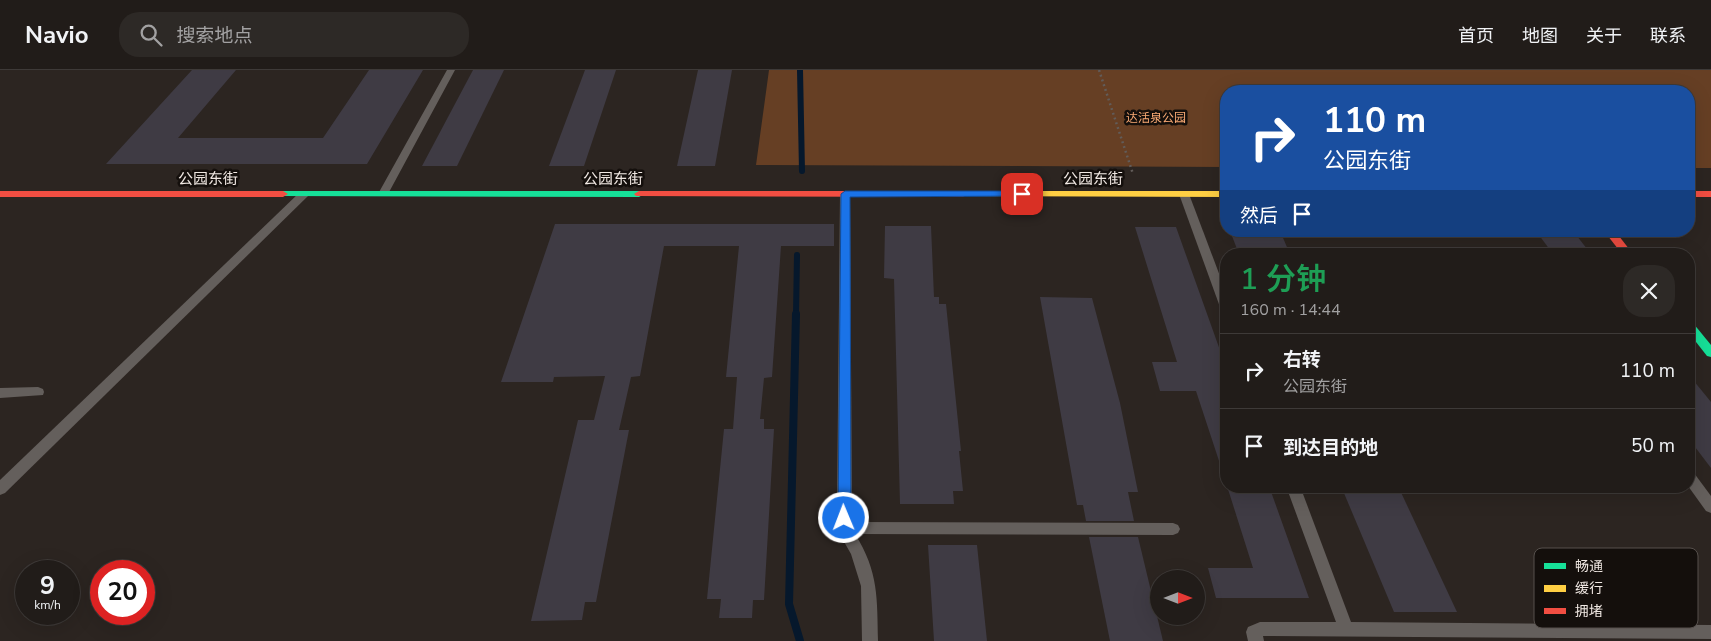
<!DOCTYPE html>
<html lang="zh">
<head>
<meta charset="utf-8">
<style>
	body { margin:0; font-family:"Nunito Sans","Noto Sans SC",sans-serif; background:#2d2926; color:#f1f3f6; height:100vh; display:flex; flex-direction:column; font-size:19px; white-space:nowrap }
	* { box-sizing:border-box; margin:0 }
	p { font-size:16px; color:#a2a1a2 }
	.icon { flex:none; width:28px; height:28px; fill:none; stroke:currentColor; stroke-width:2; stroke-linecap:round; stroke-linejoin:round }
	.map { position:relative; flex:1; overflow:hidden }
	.sheet { position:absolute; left:1220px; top:178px; width:475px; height:245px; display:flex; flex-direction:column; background:#211c19; border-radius:20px; box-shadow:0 5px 20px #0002,0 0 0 1px #3e3a38 }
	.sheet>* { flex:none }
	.guide { position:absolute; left:1220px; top:15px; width:475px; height:152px; border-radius:20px; box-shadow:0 5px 20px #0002,0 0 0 1px #3e3a38; background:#1a4fa0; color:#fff; overflow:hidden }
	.needle { width:32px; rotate:90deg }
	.buttons { position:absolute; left:1150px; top:500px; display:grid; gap:10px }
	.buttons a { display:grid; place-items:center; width:55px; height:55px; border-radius:50%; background:#211c19; box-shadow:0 5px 20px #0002,0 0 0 1px #3e3a38; font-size:25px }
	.speed { position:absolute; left:15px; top:490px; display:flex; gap:10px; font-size:25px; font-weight:700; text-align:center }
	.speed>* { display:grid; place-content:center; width:65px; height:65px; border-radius:50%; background:#211c19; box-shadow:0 5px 20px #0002,0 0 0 1px #3e3a38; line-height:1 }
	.speed small { font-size:12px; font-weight:400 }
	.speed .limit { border:8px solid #d22; background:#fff; color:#111 }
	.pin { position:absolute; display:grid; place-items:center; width:42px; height:42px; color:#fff; margin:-21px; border-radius:10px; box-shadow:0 2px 8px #0006 }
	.me { position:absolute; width:55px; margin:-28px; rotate:359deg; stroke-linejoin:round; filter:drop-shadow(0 0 4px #0008) }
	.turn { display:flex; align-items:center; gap:18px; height:105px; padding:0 20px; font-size:22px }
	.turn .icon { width:65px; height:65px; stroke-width:2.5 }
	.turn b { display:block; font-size:35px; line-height:42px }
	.then { display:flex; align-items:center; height:48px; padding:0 20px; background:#0003; gap:10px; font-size:19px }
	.round { display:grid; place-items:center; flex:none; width:52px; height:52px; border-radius:20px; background:#2d2926 }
	.head { display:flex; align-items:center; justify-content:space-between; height:85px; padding:0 20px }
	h1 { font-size:30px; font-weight:600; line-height:38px; color:#1e9e55 }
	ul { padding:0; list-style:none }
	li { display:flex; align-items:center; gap:15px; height:75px; padding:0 20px; border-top:1px solid #3e3a38 }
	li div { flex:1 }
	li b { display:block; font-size:19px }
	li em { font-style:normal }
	header { display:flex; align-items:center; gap:30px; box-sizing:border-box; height:70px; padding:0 25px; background:#211c19; border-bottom:1px solid #3e3a38 }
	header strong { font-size:24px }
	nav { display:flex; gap:28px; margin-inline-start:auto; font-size:18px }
	.search { width:350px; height:45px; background:#2d2926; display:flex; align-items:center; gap:12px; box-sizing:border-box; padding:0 18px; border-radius:20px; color:#a2a1a2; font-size:19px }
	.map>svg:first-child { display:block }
</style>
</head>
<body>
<header>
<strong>Navio</strong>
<div class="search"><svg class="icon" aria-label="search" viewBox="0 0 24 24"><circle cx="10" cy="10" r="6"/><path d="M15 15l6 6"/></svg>搜索地点</div>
<nav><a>首页</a><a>地图</a><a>关于</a><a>联系</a></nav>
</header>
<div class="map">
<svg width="1711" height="571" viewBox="0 0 1711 571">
	<rect width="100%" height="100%" fill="#2c2521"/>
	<polygon fill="#663f24" points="769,0 1711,0 1711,98 1689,98 1689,21 1226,21 1226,97 756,95"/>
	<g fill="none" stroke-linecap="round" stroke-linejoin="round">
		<g stroke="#06182c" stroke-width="6">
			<polyline points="800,0 802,101"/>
			<polyline points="796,245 797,185"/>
		</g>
		<polyline stroke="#06182c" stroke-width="8" points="796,244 789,534 800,571"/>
	</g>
	<g fill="#3f3b44">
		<polygon points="192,0 236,0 178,68 323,68 369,0 423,0 367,94 106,94"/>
		<polygon points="473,0 504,0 457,96 422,96"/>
		<polygon points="585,0 616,0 584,96 549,96"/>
		<polygon points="698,0 732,0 715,96 677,96"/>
		<polygon points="555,154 834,154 834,176 781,176 772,307 764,308 760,349 764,349 764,359 774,359 764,530 753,530 752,548 719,548 721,529 707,529 724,359 733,359 737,307 726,307 739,176 664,176 640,306 631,307 619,360 629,360 596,532 585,532 582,550 531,551 578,350 594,350 605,306 554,307 553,312 501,312"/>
		<polygon points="885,156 931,156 934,227 939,227 939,234 946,234 961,381 959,381 963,421 953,421 954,434 900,434 894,209 884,208"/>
		<polygon points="1135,157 1176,157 1226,297 1226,399 1222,400 1196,321 1160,321 1152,292 1177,292"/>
		<polygon points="1230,161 1280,161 1290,184 1239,184"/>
		<polygon points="1536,161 1573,161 1591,184 1553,184"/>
		<polygon points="1040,227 1092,228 1120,333 1138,422 1128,422 1134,451 1086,451 1083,435 1077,435"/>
		<polygon points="1689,305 1711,332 1711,398 1689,369"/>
		<polygon points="1227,416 1269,416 1309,528 1216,528 1208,498 1253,498"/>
		<polygon points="1341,416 1398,416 1457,542 1394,542"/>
		<polygon points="1089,467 1138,467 1163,571 1110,571"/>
		<polygon points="928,475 977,475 987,571 934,571"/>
	</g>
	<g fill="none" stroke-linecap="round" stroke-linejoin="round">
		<polyline stroke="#625c59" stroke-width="2.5" stroke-dasharray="2 3" stroke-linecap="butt" points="1099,0 1133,104"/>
		<g fill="#645f5c" fill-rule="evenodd">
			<polygon points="447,0 455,0 388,124 387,126 379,126 378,124"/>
			<polygon points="304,121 309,124 308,126 5,423 0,425 0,410 300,122"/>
			<path d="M 845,121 L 850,124 L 852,452 L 1173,453 L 1178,455 L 1180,459 L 1178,463 L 1173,465 L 855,464 C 879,502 877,529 878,571 L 862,571 L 861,516 L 851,484 L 839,463 L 837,437 L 840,124 Z"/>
			<polygon points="1184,121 1189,124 1226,222 1226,241 1220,237 1179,124"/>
			<polygon points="38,317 43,319 44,322 43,325 0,328 0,318"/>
			<polygon points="1689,401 1694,403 1711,426 1711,443 1706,441 1688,416"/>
			<polygon points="1286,416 1300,416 1351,552 1711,555 1711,569 1263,566 1264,571 1248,571 1246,562 1248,557 1260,552 1336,552"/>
		</g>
		<g fill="#16e098" fill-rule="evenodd">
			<polygon points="283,121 639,121 644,124 639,127 280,126 280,122"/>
			<polygon points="1689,252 1693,253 1711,275 1711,287 1707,286 1689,263"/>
		</g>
		<polygon fill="#ffcf43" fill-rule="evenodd" points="963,121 1226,121 1226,127 960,126 958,124"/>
		<g fill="#f24e42" fill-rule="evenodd">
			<polygon points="0,121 283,121 288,124 283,127 0,127"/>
			<polygon points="639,121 963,121 968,124 963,127 636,126 634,124"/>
			<rect x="1689" y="121" width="22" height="6"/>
			<polygon points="1604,161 1615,161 1633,184 1622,184"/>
		</g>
	</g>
	<polygon fill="#1a73e8" stroke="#114b97" points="1022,121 1025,122 1025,126 850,127 851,448 849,451 840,451 838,448 841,124 845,121"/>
	<g text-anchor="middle" stroke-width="5" stroke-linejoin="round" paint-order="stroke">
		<g font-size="12" fill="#faaa74" stroke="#140f0c">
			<text x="1156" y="52">达活泉公园</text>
		</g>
		<g font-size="15" fill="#f0e8e3" stroke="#140f0c">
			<text x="208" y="114">公园东街</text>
			<text x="613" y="114">公园东街</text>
			<text x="1093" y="114">公园东街</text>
		</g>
	</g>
	<rect x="1534" y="478" width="164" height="80" rx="8" fill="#140f0c" stroke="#56504c" stroke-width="1"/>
	<rect x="1544" y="493" width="22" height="6" fill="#16e098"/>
	<rect x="1544" y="515" width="22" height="7" fill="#ffcf43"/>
	<rect x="1544" y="538" width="22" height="6" fill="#f24e42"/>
	<g font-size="14" fill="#f0e8e3">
		<text x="1575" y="501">畅通</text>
		<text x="1575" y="523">缓行</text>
		<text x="1575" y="546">拥堵</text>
	</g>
</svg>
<div class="buttons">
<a><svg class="needle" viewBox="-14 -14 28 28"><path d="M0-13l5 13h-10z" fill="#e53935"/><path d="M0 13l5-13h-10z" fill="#a2a1a2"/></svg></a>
</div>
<div class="speed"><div>9<small>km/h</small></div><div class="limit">20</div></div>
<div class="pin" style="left:1022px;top:124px;background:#d93025"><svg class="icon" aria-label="arrive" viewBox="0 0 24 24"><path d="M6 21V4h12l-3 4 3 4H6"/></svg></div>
<svg class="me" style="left:844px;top:448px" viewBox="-20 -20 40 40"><circle r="17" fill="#1a73e8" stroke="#fff" stroke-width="3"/><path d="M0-11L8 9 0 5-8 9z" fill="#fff"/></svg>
<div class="guide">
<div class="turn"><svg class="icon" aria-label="right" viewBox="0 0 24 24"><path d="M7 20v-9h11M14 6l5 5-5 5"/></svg><div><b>110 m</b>公园东街</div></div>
<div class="then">然后<svg class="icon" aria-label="arrive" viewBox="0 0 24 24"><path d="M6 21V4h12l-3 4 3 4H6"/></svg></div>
</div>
<section class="sheet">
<div class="head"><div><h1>1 分钟</h1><p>160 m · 14:44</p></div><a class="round"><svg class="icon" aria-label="close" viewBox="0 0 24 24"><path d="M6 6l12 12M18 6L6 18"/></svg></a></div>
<ul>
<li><svg class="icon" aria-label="right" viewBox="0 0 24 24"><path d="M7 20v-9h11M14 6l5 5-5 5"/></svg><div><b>右转</b><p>公园东街</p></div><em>110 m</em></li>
<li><svg class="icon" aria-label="arrive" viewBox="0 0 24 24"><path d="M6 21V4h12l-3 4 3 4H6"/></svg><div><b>到达目的地</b></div><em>50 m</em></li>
</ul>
</section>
</div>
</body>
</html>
